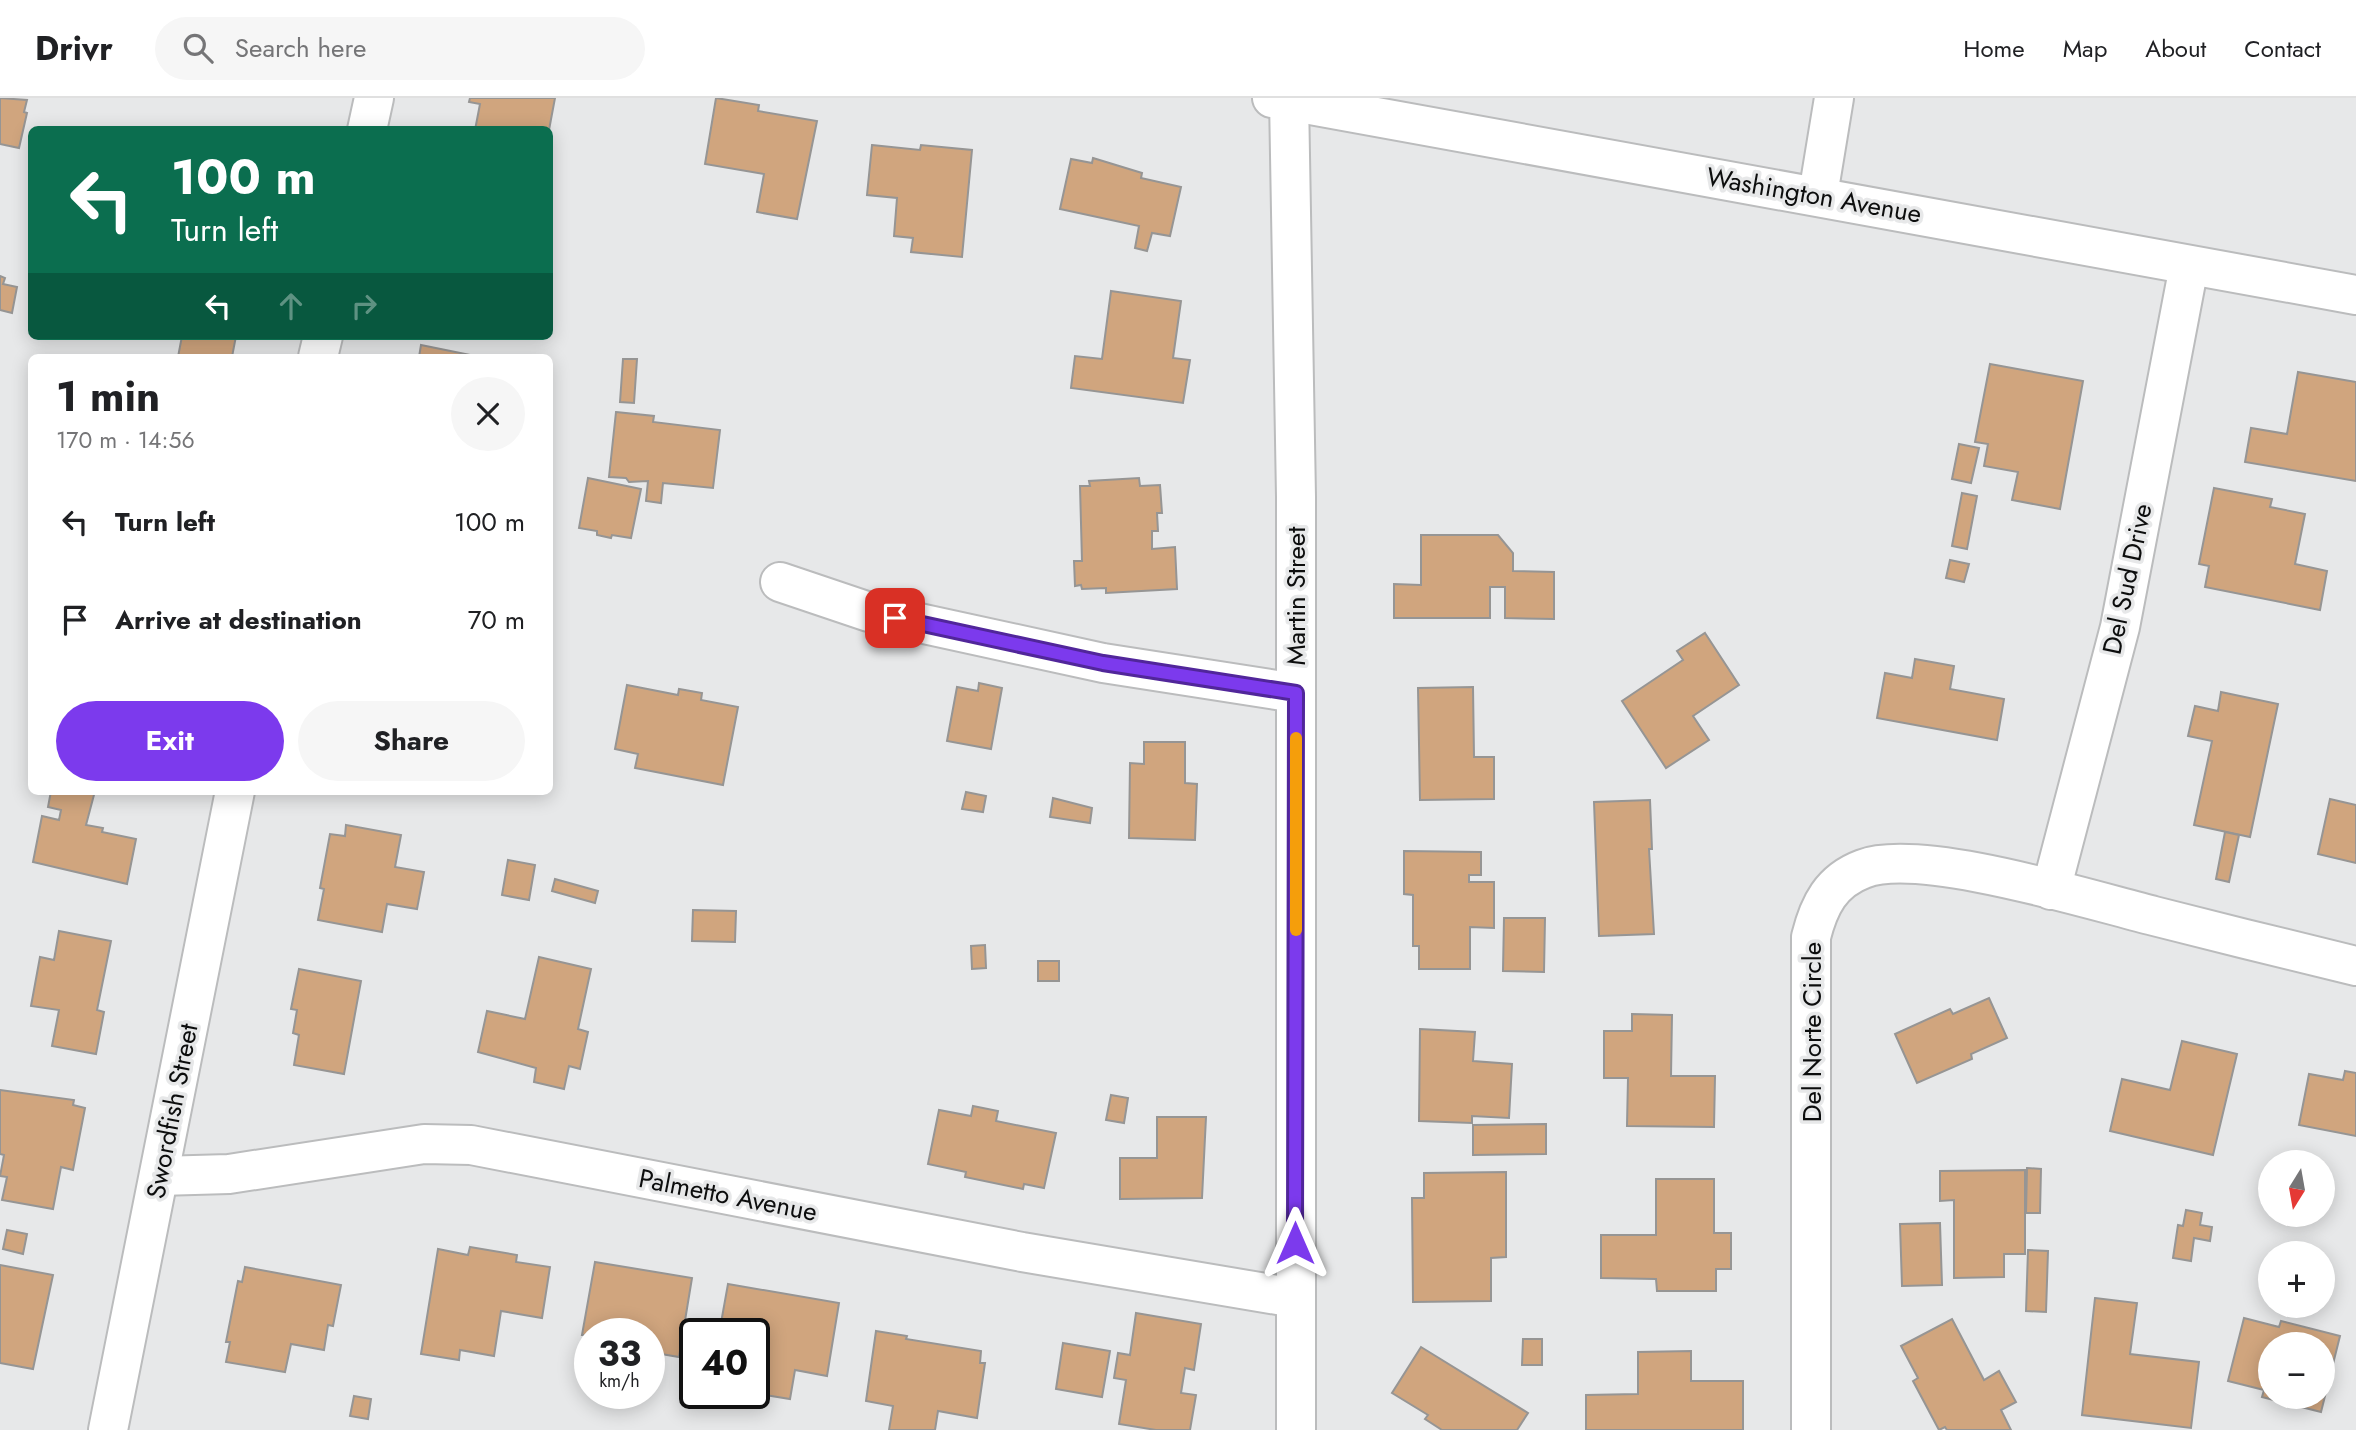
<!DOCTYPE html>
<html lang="en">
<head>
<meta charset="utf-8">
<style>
	body { margin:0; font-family:Jost,sans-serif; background:#f6f6f6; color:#202124; height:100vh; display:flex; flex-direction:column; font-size:26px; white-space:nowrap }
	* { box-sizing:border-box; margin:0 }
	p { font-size:23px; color:#757577 }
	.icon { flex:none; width:38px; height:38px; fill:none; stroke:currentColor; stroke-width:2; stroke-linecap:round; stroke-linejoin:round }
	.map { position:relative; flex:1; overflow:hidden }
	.side { position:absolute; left:28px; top:256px; width:525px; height:441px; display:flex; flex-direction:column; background:#fff; border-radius:10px; box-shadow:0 4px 18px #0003 }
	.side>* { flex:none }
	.hud { position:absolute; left:28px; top:28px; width:525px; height:214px; border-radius:10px; box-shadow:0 4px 18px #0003; background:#0b6e4f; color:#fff; overflow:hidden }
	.needle { width:46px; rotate:191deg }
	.buttons { position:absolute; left:2258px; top:1052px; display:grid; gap:14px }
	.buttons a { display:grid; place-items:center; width:77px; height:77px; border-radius:50%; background:#fff; box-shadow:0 4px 18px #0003; font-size:35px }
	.speed { position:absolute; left:574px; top:1220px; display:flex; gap:14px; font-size:35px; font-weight:700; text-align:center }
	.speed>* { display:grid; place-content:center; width:91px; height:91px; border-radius:50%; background:#fff; box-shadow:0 4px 18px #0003; line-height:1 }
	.speed small { font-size:18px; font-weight:400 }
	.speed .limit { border:4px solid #111; border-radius:10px; background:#fff; color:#111 }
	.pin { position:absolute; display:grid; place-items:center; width:60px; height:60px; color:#fff; margin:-30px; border-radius:14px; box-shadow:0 4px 10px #0006 }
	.me { position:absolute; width:77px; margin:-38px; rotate:0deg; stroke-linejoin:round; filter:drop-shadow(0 0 5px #0008) }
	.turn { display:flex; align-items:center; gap:24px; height:147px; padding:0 28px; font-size:32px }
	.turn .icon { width:91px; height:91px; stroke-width:2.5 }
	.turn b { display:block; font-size:49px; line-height:60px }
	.lanes { display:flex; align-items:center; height:66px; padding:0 28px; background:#0003; justify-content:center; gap:35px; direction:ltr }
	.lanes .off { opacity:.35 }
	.round { display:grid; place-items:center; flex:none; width:74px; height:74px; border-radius:37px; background:#f6f6f6 }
	.overview { display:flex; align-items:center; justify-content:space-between; height:119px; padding:0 28px }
	h1 { font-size:42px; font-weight:700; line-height:52px }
	.cta { display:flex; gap:14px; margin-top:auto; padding:14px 28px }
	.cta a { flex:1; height:80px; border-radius:42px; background:#7c3aed; color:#fff; font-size:28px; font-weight:700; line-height:80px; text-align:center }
	.cta a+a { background:#f6f6f6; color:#202124 }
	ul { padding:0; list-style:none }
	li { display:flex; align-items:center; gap:21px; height:98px; padding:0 28px }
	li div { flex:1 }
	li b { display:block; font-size:26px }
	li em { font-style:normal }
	header { display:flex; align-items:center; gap:42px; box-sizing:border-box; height:98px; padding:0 35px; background:#fff; border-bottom:2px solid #e0e0e0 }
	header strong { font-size:33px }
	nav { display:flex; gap:38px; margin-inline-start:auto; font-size:24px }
	.search { width:490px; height:63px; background:#f6f6f6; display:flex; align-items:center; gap:18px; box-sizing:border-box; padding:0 24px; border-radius:38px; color:#757577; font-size:26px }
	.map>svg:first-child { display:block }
</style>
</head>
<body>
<header>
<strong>Drivr</strong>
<div class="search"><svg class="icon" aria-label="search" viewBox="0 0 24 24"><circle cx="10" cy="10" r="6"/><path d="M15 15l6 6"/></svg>Search here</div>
<nav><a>Home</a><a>Map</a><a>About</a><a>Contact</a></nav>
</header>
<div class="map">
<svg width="2356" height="1332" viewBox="0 0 2356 1332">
	<rect width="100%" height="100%" fill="#e7e8e9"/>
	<g fill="#d0a57e" stroke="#969594" stroke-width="2" fill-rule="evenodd">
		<polygon points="0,0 27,2 24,14 27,15 19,50 0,46"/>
		<polygon points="470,0 555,0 549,32 475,32 480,6 469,4"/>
		<polygon points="716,0 759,7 758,13 817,23 797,121 757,114 764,76 705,66"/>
		<polygon points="872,47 920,52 921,47 972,52 962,159 911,154 913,140 894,138 897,100 867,97"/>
		<polygon points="1093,60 1142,75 1141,80 1181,89 1170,138 1152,135 1147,153 1135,150 1139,128 1060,111 1071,61 1092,65"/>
		<polygon points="0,178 5,180 3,186 17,189 12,215 0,212"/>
		<polygon points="1111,193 1181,203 1173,260 1190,262 1183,305 1071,290 1075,258 1102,261"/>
		<polygon points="182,238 236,238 232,259 178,259"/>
		<polygon points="421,247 480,259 419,259"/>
		<polygon points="623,261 637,261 634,305 620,304"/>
		<polygon points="1990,266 2083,283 2060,411 2012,402 2018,374 1984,368 1988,346 1975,344"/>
		<polygon points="2298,274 2356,284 2356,383 2245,364 2251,330 2287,336"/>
		<polygon points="616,314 654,318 653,324 720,332 713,390 663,385 661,405 646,403 648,383 629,384 626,380 609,379"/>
		<polygon points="1959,346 1979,350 1971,385 1952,381"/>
		<polygon points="588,380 641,391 631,440 612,437 611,440 597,437 597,433 579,430"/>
		<polygon points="1139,380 1140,388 1160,387 1162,415 1157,415 1158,433 1152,433 1152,451 1175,449 1177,491 1106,495 1106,490 1082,491 1081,487 1075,488 1074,463 1082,463 1080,388 1090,388 1089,383"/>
		<polygon points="2214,390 2272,401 2270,409 2305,416 2295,466 2327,473 2320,512 2205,489 2209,468 2199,466"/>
		<polygon points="1962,395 1977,398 1967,451 1952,448"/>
		<polygon points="1421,437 1498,437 1513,455 1513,473 1554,474 1554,521 1505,520 1505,489 1490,489 1490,520 1394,520 1394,486 1421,487"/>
		<polygon points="1950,462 1969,466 1964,484 1946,480"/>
		<polygon points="1705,535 1739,587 1693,618 1709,642 1666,670 1622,603 1683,562 1677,553"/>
		<polygon points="1915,561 1954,568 1950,591 2004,601 1997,642 1877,620 1885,575 1912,580"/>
		<polygon points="979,585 1002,590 991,651 947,643 957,589 978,593"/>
		<polygon points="627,587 678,597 679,591 702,595 701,602 738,609 723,687 635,670 638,656 615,651"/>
		<polygon points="1473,589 1474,659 1494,659 1494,701 1420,702 1418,590"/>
		<polygon points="2221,594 2278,606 2250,739 2194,727 2212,643 2188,638 2195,608 2218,613"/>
		<polygon points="1144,644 1185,644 1185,685 1197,686 1195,742 1129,740 1130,665 1144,666"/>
		<polygon points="51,693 95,693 86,727 103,730 102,734 136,741 127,786 33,764 42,718 59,722 61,712 48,709"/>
		<polygon points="966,694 986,698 983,714 962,711"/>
		<polygon points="1053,700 1092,710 1090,725 1050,719"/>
		<polygon points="2330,701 2356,707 2356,765 2318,756"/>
		<polygon points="1650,702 1652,751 1649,751 1654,836 1599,838 1594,704"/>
		<polygon points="346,727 401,737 395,769 424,774 417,811 387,806 382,834 318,822 324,791 320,790 330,736 345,738"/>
		<polygon points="2225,734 2239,737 2229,784 2216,781"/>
		<polygon points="1404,753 1481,754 1481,777 1469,777 1469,784 1494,784 1494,830 1470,829 1470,871 1419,871 1419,848 1413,848 1413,797 1404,796"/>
		<polygon points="508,762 535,767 529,802 502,797"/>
		<polygon points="555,781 598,793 595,805 552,793"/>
		<polygon points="693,812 736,813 735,844 692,843"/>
		<polygon points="1504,820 1545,820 1544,874 1503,873"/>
		<polygon points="59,833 111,843 97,912 104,914 96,956 52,948 59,912 31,908 40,859 54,862"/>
		<polygon points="985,847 986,870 972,871 971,848"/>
		<polygon points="539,859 591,871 578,931 588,934 580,971 569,968 564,991 534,984 536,970 478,954 487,913 525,921"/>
		<rect x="1038" y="863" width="21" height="20"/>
		<polygon points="299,871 361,883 344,976 294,967 299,937 293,935 297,912 291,911"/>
		<polygon points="1989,900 2007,940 1971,956 1972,961 1917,985 1895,936 1950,911 1953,916"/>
		<polygon points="1632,916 1672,917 1671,978 1715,978 1714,1029 1627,1028 1628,980 1604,980 1604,933 1632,933"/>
		<polygon points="1420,931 1475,934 1473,963 1512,966 1509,1020 1472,1018 1472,1025 1419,1023"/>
		<polygon points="2182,943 2237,956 2213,1057 2110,1033 2122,981 2170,992"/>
		<polygon points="2345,973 2356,975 2356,1038 2299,1027 2309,976 2343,982"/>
		<polygon points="0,992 74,1002 73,1007 85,1010 73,1072 61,1069 53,1111 2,1102 7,1079 0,1078 4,1057 0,1056"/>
		<polygon points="1111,997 1128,1000 1124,1025 1106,1022"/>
		<polygon points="973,1008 998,1013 996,1023 1056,1035 1044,1090 1024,1086 1023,1091 965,1079 966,1074 928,1066 939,1012 971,1018"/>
		<polygon points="1157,1019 1206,1019 1202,1100 1120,1101 1120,1060 1157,1060"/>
		<polygon points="1546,1026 1546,1056 1473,1057 1473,1027"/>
		<polygon points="2027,1070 2041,1071 2040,1115 2026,1115"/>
		<polygon points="2025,1072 2025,1156 2004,1156 2004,1179 1954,1180 1954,1102 1940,1103 1940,1073"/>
		<polygon points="1506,1074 1506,1159 1491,1160 1491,1203 1413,1204 1412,1100 1424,1100 1424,1075"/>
		<polygon points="1656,1081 1714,1081 1714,1135 1731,1135 1731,1171 1716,1171 1716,1193 1657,1193 1656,1181 1601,1180 1601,1137 1656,1137"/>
		<polygon points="2186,1112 2202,1115 2200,1127 2212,1129 2210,1143 2194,1140 2191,1163 2173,1160 2178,1127 2183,1128"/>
		<polygon points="1940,1125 1942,1187 1902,1188 1900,1126"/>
		<polygon points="7,1132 27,1136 23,1156 3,1151"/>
		<polygon points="470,1149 517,1157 516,1164 550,1169 542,1220 501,1213 494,1258 460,1252 459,1262 421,1256 438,1151 468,1157"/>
		<polygon points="2028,1152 2048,1153 2046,1214 2026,1213"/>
		<polygon points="595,1164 692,1180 679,1259 649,1254 649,1236 582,1237"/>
		<polygon points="0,1167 53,1177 33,1271 0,1265"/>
		<polygon points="245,1169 341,1187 333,1228 328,1227 324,1252 291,1246 285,1274 226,1264 230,1244 226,1244 238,1183 242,1184"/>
		<polygon points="728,1186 839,1205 827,1278 795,1272 790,1301 752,1295 758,1256 754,1255 754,1236 719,1236"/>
		<polygon points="2095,1200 2137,1205 2130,1256 2199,1264 2191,1330 2082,1317"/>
		<polygon points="1136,1215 1201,1226 1194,1272 1185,1270 1181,1295 1196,1297 1190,1332 1156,1332 1119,1326 1126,1282 1114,1280 1118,1255 1130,1257"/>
		<path d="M 2244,1220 L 2279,1229 L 2281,1223 L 2340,1238 L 2321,1314 L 2262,1299 L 2264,1292 L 2228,1283 ZM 2270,1246 L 2322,1246 L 2322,1298 L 2270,1298 Z"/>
		<polygon points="1952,1221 1984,1282 1999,1273 2016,1304 2001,1312 2011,1332 1947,1332 1945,1329 1939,1332 1913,1283 1918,1280 1901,1248"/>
		<polygon points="876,1233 907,1238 906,1241 981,1253 980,1265 985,1265 977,1320 938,1313 935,1332 889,1332 893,1308 866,1303"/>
		<polygon points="1523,1241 1542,1241 1542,1267 1522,1267"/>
		<polygon points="1063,1245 1110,1253 1102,1299 1056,1291"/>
		<polygon points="1421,1249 1528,1315 1517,1332 1442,1332 1425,1321 1428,1317 1392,1295"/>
		<polygon points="1691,1253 1691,1283 1743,1283 1743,1332 1586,1332 1586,1297 1638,1296 1638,1254"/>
		<polygon points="354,1298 371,1301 368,1321 350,1318"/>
	</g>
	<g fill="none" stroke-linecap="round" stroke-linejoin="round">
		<defs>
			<g id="minor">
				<polyline points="1272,0 2356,197"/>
				<polyline points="1289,0 1296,399 1296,1332"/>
				<polyline points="367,32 374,0"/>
				<polyline points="1818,97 1834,0"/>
				<polyline points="318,259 323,238"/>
				<polyline points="780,484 869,514 1103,565 1296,595"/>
				<polyline points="2051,792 2120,529 2189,168"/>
				<polyline points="159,1078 229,1076 424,1046 471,1047 1022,1154 1295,1200"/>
				<polyline points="108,1332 235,693"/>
				<path d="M 1811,1332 L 1811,839 C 1819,807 1831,783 1863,771 C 1920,749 2090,802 2154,818 C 2221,835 2289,852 2356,868"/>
			</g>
		</defs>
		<use href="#minor" stroke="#bbbcbd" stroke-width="42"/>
		<use href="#minor" stroke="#fff" stroke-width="38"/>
	</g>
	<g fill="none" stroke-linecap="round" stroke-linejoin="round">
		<defs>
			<polyline id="route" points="895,520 1103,565 1296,595 1295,1145"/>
		</defs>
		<use href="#route" stroke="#51269a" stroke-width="18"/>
		<use href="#route" stroke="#7c3aed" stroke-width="12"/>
		<polyline stroke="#f59e0b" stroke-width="12" points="1296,832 1296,640"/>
	</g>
	<g text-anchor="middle" stroke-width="7" stroke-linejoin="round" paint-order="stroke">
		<g font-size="26" fill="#0c0d0d" stroke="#e7e8e9">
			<text transform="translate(1814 97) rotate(10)" y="9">Washington Avenue</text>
			<text transform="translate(2127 481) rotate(-78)" y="9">Del Sud Drive</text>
			<text transform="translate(1296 498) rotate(-90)" y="9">Martin Street</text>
			<text transform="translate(1812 934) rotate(-90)" y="9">Del Norte Circle</text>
			<text transform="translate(172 1013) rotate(-79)" y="9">Swordfish Street</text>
			<text transform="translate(728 1097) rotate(11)" y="9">Palmetto Avenue</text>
		</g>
	</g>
</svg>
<div class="buttons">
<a><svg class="needle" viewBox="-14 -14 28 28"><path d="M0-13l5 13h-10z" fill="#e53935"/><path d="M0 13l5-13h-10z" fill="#757577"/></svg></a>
<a>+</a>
<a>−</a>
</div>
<div class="speed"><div>33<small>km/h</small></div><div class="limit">40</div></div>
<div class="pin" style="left:895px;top:520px;background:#d93025"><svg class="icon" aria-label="arrive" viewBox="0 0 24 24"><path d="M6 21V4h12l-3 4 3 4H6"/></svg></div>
<svg class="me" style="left:1295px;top:1145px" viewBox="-20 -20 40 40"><path d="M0-17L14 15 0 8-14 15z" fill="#7c3aed" stroke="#fff" stroke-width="4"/></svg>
<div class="hud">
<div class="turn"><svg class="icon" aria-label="left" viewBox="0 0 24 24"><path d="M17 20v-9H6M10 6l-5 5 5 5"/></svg><div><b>100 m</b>Turn left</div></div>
<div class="lanes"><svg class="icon" aria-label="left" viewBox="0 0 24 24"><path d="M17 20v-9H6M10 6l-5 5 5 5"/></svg><svg class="icon off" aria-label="ahead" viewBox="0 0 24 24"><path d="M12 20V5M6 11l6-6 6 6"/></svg><svg class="icon off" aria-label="right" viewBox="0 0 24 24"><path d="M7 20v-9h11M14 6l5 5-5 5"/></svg></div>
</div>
<section class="side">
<div class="overview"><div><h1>1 min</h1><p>170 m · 14:56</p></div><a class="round"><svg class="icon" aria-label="close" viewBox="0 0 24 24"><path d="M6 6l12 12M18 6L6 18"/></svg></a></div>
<ul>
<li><svg class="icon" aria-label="left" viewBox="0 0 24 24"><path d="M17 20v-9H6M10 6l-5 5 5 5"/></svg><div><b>Turn left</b></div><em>100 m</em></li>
<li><svg class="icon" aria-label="arrive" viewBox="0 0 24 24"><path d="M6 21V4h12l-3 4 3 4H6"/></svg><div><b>Arrive at destination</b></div><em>70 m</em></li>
</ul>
<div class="cta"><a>Exit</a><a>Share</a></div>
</section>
</div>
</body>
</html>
